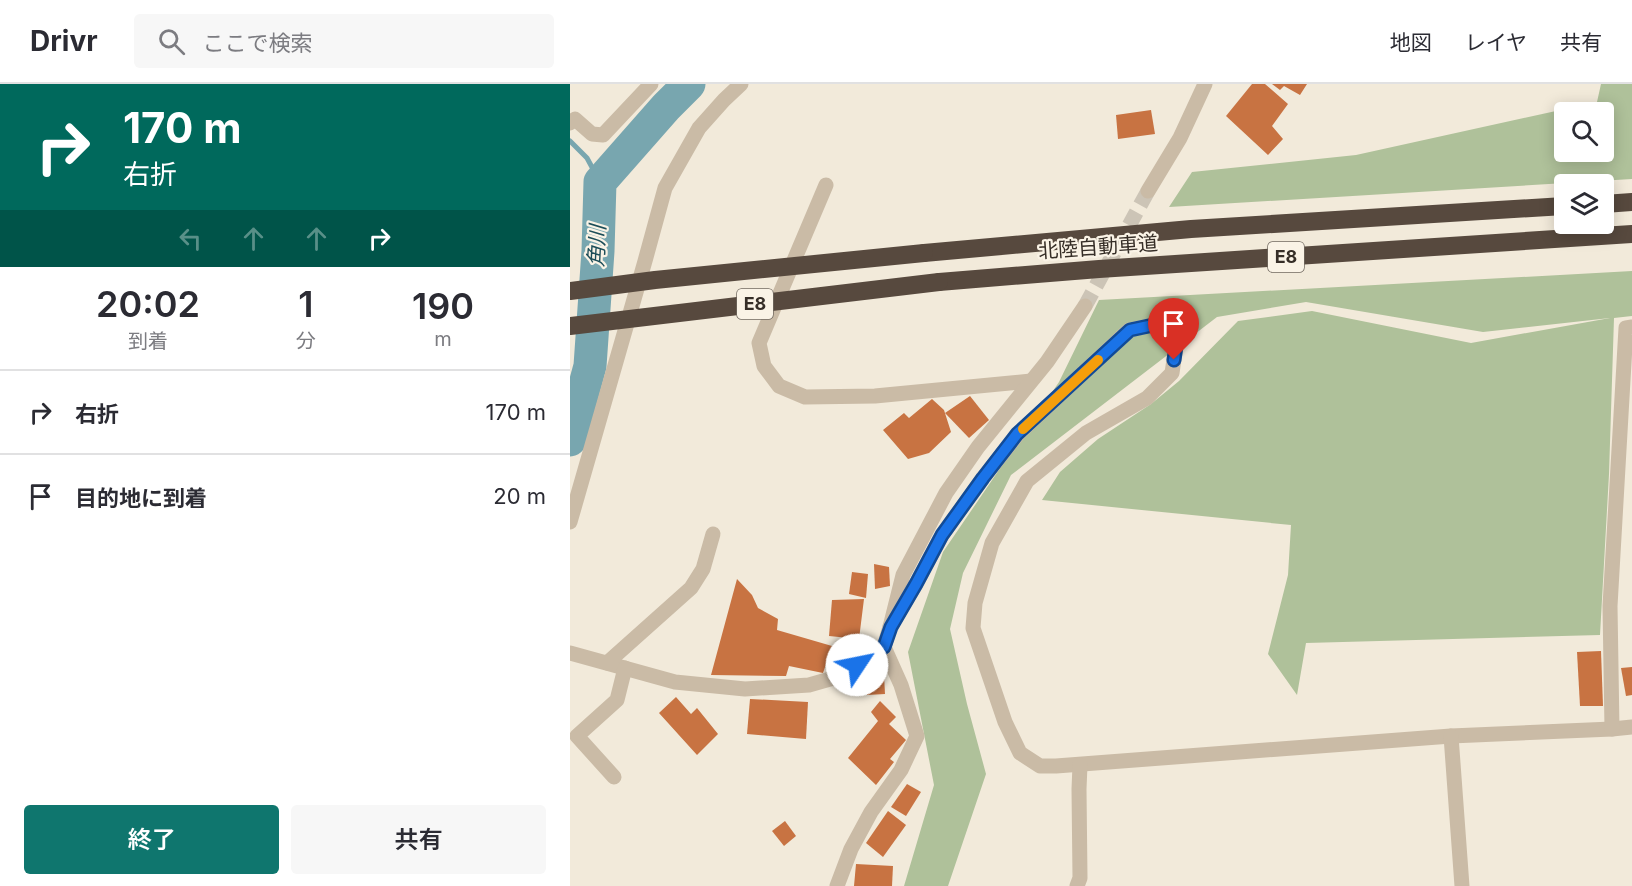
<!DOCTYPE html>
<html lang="ja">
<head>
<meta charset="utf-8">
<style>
	body { margin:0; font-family:Inter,"Noto Sans JP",sans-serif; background:#f7f7f7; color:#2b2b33; height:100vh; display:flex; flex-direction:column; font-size:22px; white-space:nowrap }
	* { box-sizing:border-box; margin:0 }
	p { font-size:20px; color:#7c7c81 }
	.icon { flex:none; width:33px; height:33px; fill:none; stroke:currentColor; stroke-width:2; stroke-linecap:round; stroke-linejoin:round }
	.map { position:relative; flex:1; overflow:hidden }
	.details { display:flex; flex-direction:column; background:#fff; width:570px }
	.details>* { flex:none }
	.hud { background:#00695c; color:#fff; overflow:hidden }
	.fabs { position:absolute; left:984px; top:18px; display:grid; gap:12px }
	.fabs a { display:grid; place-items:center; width:60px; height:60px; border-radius:6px; background:#fff; box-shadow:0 3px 15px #0003; font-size:30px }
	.pin { position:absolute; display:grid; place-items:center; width:51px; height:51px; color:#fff; margin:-62px -26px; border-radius:50% 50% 50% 0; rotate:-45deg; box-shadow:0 0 6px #0007 }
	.pin .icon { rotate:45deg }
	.me { position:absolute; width:66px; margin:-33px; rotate:56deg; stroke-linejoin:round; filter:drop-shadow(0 0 4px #0008) }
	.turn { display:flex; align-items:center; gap:21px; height:126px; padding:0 24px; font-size:27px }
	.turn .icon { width:78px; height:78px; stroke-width:2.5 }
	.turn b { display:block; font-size:42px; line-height:51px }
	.lanes { display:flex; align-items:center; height:57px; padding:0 24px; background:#0003; justify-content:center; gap:30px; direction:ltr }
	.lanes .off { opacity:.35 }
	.eta { display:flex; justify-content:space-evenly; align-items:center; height:102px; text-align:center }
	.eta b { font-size:36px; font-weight:600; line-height:42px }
	.cta { display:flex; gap:12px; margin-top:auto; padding:12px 24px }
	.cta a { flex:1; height:69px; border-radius:6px; background:#0f766e; color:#fff; font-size:24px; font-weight:600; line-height:69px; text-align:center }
	.cta a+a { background:#f7f7f7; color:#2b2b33 }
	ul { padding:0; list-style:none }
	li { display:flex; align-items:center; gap:18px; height:84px; padding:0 24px; border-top:2px solid #e1e1e2 }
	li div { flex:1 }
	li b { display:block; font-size:22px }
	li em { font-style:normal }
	header { display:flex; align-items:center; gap:36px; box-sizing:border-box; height:84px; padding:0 30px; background:#fff; border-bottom:2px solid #e1e1e2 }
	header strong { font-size:28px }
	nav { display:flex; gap:33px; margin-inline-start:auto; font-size:21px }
	.search { width:420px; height:54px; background:#f7f7f7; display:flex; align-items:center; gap:15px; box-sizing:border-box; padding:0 21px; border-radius:6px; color:#7c7c81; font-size:22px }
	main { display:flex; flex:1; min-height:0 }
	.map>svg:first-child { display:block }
</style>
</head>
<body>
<header>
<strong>Drivr</strong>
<div class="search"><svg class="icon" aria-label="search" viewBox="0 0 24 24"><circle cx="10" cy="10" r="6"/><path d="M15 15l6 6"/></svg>ここで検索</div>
<nav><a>地図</a><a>レイヤ</a><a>共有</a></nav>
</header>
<main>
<section class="details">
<div class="hud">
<div class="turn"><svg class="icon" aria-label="right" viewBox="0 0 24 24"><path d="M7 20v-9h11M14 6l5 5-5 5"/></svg><div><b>170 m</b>右折</div></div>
<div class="lanes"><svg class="icon off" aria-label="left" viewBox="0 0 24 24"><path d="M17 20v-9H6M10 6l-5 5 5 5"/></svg><svg class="icon off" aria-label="ahead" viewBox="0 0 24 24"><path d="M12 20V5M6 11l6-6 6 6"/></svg><svg class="icon off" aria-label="ahead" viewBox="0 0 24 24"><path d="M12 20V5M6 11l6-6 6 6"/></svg><svg class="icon" aria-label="right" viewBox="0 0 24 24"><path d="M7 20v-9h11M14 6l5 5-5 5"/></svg></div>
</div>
<div class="eta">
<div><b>20:02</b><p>到着</p></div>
<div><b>1</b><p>分</p></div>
<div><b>190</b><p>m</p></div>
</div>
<ul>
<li><svg class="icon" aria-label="right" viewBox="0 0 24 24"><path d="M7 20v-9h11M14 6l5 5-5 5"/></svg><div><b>右折</b></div><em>170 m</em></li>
<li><svg class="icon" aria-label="arrive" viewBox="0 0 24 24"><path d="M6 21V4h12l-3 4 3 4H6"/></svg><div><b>目的地に到着</b></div><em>20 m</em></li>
</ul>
<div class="cta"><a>終了</a><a>共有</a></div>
</section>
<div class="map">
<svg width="1062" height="802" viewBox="0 0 1062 802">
	<rect width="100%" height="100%" fill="#f2eada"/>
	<g fill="#afc19a" fill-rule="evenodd">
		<path d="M 1031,0 L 1062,0 L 1062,95 L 599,123 L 622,88 L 786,71 L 1027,18 ZM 994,28 L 1034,28 L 1034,68 L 994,68 Z"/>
		<polygon points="1062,187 1062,232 1044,234 1039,390 1030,551 736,559 727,611 698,570 718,491 721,441 472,416 490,388 528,355 581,320 609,297 668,237 742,227 901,259 1040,234 913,248 736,218 647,233 441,391 393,489 380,545 397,620 416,690 378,802 334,802 364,701 338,568 373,468 489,298 529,216"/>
	</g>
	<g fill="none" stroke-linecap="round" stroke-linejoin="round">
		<polyline stroke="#78a6af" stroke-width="5" points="0,57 17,74 30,98"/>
		<polyline stroke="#78a6af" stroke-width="33" points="0,356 20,282 28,167 30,98 96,23 119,0"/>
	</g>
	<g fill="#c87342">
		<polygon points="682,0 695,0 718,20 702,42 713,55 698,71 656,32"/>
		<polygon points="702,0 737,0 730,11 714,2 710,6"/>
		<polygon points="581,26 585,50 548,55 546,31"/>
		<polygon points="400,312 419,336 399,354 375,329"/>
		<polygon points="362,315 374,326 381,348 359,369 338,375 313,346 334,329 339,334"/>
		<polygon points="304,480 319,483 320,502 305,505"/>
		<polygon points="282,488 298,490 296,514 279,510"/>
		<polygon points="167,495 182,511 188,524 208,535 207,546 262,562 253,589 219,582 216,592 141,591"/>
		<polygon points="294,515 289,555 259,552 262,516"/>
		<polygon points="1031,567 1033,622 1010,622 1007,568"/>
		<polygon points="1062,583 1062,611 1056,612 1051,584"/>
		<polygon points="297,590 314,591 315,610 297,611"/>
		<polygon points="106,613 121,630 127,624 148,650 127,671 89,629"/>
		<polygon points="180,615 238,618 236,655 177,650"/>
		<polygon points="310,617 326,633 319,640 336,656 320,675 324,678 306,701 278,674 308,637 301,628"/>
		<polygon points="337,700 351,708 336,732 321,723"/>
		<polygon points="318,727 336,741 313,773 296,759"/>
		<polygon points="215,737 226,752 214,762 202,747"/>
		<polygon points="286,780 323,782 322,802 284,802"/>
	</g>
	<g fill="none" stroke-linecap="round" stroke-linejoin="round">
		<polyline stroke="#ccc4b6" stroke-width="15" stroke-dasharray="15 8" stroke-linecap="butt" points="515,222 578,107"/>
		<g stroke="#cabba6" stroke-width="15">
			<polyline points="0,39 5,35 22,50 33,51 81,0"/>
			<polyline points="256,101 189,259 194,282 209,302 235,313 305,312 461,297"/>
			<polyline points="578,107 610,54 635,0"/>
			<polyline points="0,438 75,177 95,104 129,44 154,16 171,0"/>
			<polyline points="320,543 346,500 372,451 413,394 448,350 559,246 588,240 606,262 602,289 577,314 516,349 457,397 422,459 405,519 403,544 435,638 450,669 470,682 486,682 881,652 1042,645 1062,643"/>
			<polyline points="0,569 105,598 175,605 239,601 274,591 314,563 320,543 333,491 376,409 408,363 477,278 515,222"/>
			<polyline points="37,579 121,504 133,485 143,450"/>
			<polyline points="1042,645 1040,522 1056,244 1062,243"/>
			<polyline points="881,652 892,802"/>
			<polyline points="44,693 7,652 47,616 55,584"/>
			<polyline points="267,802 281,765 301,728 331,686 347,652 331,601 314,563"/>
			<polyline points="507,802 510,794 509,705 510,681"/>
		</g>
		<g stroke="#57493e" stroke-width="18">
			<polyline points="1034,120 1062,118"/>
			<polyline points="354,169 621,145 994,122"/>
			<polyline points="369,198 529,185 1062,150"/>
		</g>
		<g stroke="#57493e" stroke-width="18">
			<polyline points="0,207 85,196 354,169"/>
			<polyline points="0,242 369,198"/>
		</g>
	</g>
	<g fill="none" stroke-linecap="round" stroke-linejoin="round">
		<defs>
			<polyline id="route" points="287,581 314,563 321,543 346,500 372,451 413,394 447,350 560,246 588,240 606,262 604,276"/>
		</defs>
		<use href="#route" stroke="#114b97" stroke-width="15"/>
		<use href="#route" stroke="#1a73e8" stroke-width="10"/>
		<polyline stroke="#f59e0b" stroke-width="10" points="453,345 528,276"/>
	</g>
	<g text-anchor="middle" stroke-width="4.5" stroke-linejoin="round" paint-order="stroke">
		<g fill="#faf3e6" stroke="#716960" stroke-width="1.5">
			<rect x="698" y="158" width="36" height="30" rx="4.5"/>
			<rect x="167" y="205" width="36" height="30" rx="4.5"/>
		</g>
		<g font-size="18" font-weight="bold" fill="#362e27">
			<text x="716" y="179">E8</text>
			<text x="185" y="226">E8</text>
		</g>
		<g font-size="20" fill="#362e27" stroke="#faf3e6">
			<text transform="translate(528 163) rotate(-4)" y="7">北陸自動車道</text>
		</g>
		<g font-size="21" font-style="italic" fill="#1c4d58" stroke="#faf3e6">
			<text transform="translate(27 162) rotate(-87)" y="7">角川</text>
		</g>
	</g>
</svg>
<div class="fabs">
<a><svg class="icon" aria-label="search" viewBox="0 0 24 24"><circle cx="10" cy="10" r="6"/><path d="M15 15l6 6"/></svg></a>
<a><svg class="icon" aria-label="layers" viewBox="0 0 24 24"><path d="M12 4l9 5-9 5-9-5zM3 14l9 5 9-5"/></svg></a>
</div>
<div class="pin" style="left:604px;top:276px;background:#d93025"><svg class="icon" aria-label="arrive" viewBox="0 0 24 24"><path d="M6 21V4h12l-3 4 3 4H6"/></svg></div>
<svg class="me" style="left:287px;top:581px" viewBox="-20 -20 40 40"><circle r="19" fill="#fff"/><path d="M0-13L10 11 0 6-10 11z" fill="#1a73e8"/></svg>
</div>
</main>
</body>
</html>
